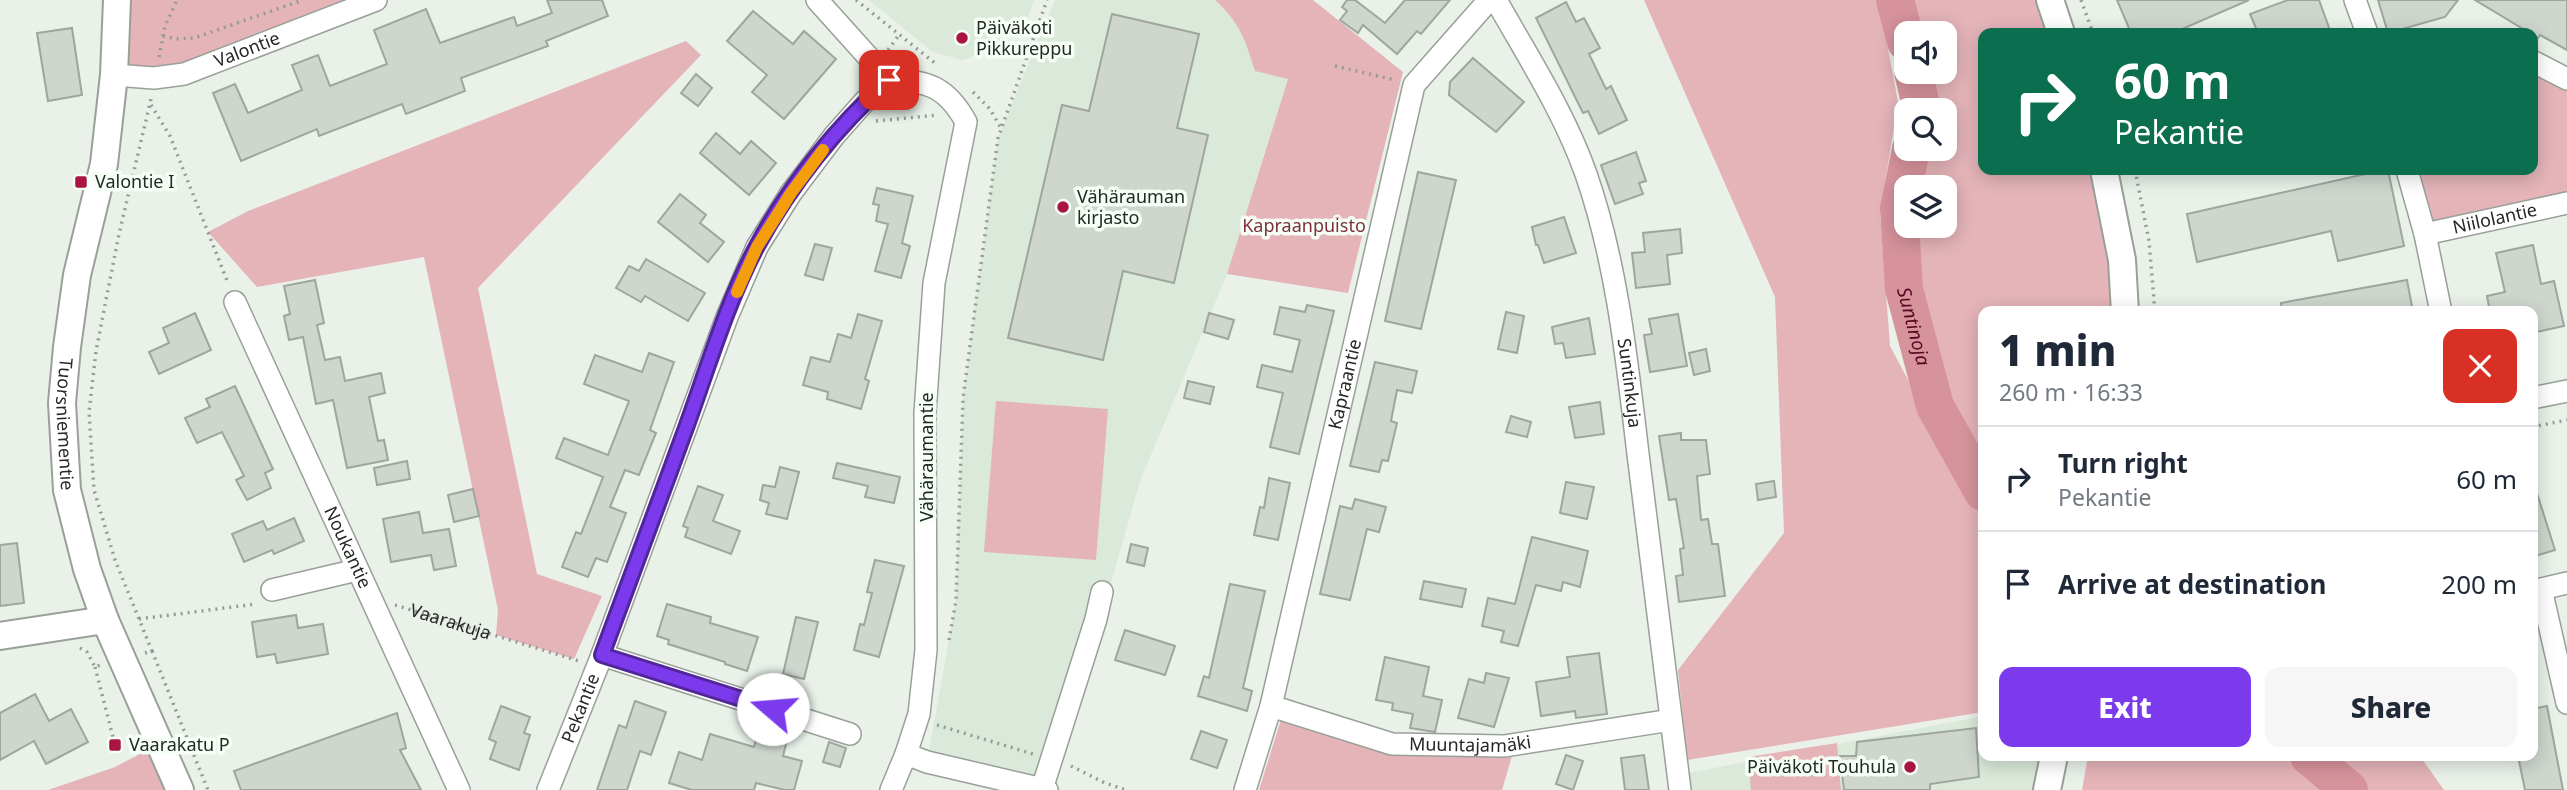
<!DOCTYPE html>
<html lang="en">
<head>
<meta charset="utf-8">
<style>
	body { margin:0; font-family:"Noto Sans",sans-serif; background:#f6f6f7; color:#1f2937; height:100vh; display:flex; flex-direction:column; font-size:26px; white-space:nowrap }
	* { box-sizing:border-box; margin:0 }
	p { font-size:23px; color:#747a83 }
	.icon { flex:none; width:38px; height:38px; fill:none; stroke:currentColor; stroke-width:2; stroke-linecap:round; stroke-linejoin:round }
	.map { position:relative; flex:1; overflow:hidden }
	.sheet { position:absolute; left:1978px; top:306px; width:560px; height:455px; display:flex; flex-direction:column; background:#fff; border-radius:14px; box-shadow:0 4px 18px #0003 }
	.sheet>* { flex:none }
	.guide { position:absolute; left:1978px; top:28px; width:560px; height:147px; border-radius:14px; box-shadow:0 4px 18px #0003; background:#0b6e4f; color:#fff; overflow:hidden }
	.fabs { position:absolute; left:1894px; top:21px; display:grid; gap:14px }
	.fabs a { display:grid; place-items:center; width:63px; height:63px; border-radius:14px; background:#fff; box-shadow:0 4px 18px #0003; font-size:35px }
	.pin { position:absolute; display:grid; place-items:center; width:60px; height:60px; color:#fff; margin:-30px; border-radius:14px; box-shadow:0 4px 10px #0006 }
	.me { position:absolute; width:77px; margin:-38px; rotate:288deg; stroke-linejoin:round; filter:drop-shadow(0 0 5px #0008) }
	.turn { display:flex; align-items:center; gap:24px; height:147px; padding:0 21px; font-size:32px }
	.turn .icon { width:91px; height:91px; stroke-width:2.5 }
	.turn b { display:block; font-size:49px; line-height:60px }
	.round { display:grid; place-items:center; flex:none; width:74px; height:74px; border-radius:14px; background:#f6f6f7 }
	.headline { display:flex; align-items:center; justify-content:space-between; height:119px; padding:0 21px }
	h1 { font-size:42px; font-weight:800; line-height:52px }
	.primary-button { display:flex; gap:14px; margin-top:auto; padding:14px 21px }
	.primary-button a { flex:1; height:80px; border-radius:14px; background:#7c3aed; color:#fff; font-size:28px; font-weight:800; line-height:80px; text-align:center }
	.primary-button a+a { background:#f6f6f7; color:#1f2937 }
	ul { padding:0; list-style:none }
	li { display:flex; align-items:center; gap:21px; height:105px; padding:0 21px; border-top:2px solid #e0e1e3 }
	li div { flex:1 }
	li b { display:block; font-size:26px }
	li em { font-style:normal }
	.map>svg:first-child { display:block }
</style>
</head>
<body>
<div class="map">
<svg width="2567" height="790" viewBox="0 0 2567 790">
	<rect width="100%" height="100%" fill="#e9f1e9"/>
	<g fill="#dae9da">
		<polygon points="869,0 1034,0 1025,25 991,51 962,60 933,52"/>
		<polygon points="1055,0 1312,0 1227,274 1140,481 1052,790 927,762 956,601 963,398 998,138"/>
		<polygon points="1983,716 1983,756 2044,756 2039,790 1680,790 1678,775"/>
	</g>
	<g fill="#e4b4b9" fill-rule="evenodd">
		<polygon points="120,0 385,0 184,74 114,75"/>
		<path d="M 1215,0 L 1313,0 L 1403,72 L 1348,293 L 1227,274 L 1288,79 L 1255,71 C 1245,39 1240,23 1215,0 Z"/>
		<polygon points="1644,0 1879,0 1898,102 1880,214 1890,346 1972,500 1983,511 1983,712 1687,760 1678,670 1784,533 1775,297"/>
		<path d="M 1895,0 L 2050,0 L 2061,33 L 1983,33 L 1983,170 L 2104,170 L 2125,311 L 1983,312 L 1983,474 L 1935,406 L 1904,289 L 1899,209 L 1911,149 L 1944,149 L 1944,110 L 1919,110 L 1920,101 L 1913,72 L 1944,72 L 1944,33 L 1906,33 L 1906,42 ZM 1906,187 L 1944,187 L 1944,226 L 1906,226 Z"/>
		<polygon points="686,41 701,55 478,288 537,574 602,596 574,659 496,635 498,610 424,257 257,287 208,232 248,211"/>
		<polygon points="2532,61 2567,79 2567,203 2425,234 2407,170 2532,170"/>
		<polygon points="996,401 1108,409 1096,560 984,552"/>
		<polygon points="1284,710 1392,744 1512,756 1502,790 1259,790"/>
		<polygon points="161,743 179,790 48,790 115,767"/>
		<polygon points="1837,743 1841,790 1751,790 1748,757"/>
		<polygon points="2088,756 2420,756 2444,790 2082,790"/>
	</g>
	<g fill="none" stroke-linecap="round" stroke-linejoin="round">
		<g stroke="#d6939c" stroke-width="38">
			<polyline points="1895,0 1906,42"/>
			<polyline points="1913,72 1920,101 1919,110"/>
			<path id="s1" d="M 1911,149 L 1899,209 L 1904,289 L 1935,406 L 1983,492"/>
			<polyline points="2309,756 2349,790"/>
		</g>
	</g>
	<g fill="#ced6ce" stroke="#9ea69e" stroke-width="2">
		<polygon points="547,0 602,0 608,16 546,41 548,46 461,78 465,91 406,114 402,104 319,136 317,129 241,161 213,93 235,84 248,113 302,90 292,65 318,55 330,86 387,64 374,30 426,9 440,43 514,17 517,26 552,13"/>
		<polygon points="1347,0 1355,0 1385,23 1405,0 1450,0 1421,34 1417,31 1397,54 1363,25 1358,33 1340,20 1347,11 1342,7"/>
		<polygon points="2117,0 2249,0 2173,33 2131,33"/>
		<polygon points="2288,0 2319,0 2331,33 2258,33 2250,14"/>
		<polygon points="2378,0 2458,0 2445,17 2388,33"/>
		<polygon points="2475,0 2567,0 2567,50 2540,35 2538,38"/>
		<polygon points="1566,2 1576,22 1584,18 1600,48 1589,54 1606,89 1611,86 1627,120 1599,134 1588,111 1583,113 1536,18"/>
		<polygon points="753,11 793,44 804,31 836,59 784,119 752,92 767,75 727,41"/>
		<polygon points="1112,14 1199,34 1177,128 1208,135 1174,283 1123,271 1103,360 1008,338 1062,105 1089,111"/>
		<polygon points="72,28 82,95 48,101 37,33"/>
		<polygon points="1473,58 1524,102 1496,132 1449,95 1450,82"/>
		<polygon points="696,74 712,88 698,106 681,93"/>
		<polygon points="716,133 740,154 751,141 776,163 749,195 700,153"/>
		<polygon points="1636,152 1646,181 1639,183 1643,194 1615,204 1601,165"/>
		<polygon points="2383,170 2388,170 2404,246 2338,261 2331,231 2197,262 2187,214"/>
		<polygon points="1418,172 1456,180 1421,329 1385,321"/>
		<polygon points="877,188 913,196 902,243 910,246 901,278 875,271 888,224 876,221 879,205 873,204"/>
		<polygon points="680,194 706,215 700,223 724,242 708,262 658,222"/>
		<polygon points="1564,217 1576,253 1544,263 1538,245 1536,245 1532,227"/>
		<polygon points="1680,229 1682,253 1667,255 1670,284 1636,288 1632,253 1645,252 1643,233"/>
		<polygon points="815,244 832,248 823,280 805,275"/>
		<polygon points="2533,245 2541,284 2554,281 2564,326 2532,333 2532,312 2490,312 2487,296 2505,292 2496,253"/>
		<polygon points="646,259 705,293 688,321 645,296 641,302 616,288 629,266 639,271"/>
		<polygon points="315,280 324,323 317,325 325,360 340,357 345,381 381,373 385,393 369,397 378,441 384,440 388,460 347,468 333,400 316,404 303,337 289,340 284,316 290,314 284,286"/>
		<polygon points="2407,280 2413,312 2282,312 2281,303"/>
		<polygon points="1307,305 1334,311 1299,454 1270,447 1283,393 1257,387 1262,365 1292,372 1300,340 1274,334 1280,307 1305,312"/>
		<polygon points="1506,312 1524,316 1517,353 1498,349"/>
		<polygon points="195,313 211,350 159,374 149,352 169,343 163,328"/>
		<polygon points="1209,313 1234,320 1228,339 1204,332"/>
		<polygon points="858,314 882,321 865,379 869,381 861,409 827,399 828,392 803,385 811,357 830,362 838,334 851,338"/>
		<polygon points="1678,314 1687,366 1650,372 1644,335 1652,334 1649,319"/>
		<polygon points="1589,318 1595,354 1566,358 1563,343 1555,344 1552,327"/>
		<polygon points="1706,349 1710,371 1694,375 1689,353"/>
		<polygon points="649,353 674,362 650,430 656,433 639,475 625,470 610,507 626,513 607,562 596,558 588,577 562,567 576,532 581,534 603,477 556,458 564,438 608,455 629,401 584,384 595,355 642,372"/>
		<polygon points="1375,362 1417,371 1412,393 1397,390 1391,421 1397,423 1388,461 1382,460 1379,472 1350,466"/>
		<polygon points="1188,381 1214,387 1210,404 1184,398"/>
		<polygon points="235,386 273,469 265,473 271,488 247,500 236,480 244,476 222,432 197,443 185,418 210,407 206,399"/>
		<polygon points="1600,402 1604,434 1575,438 1569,407"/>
		<polygon points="1511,416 1531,422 1527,437 1506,432"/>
		<polygon points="1681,433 1681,440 1706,440 1710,474 1697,476 1701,520 1708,519 1712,544 1718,544 1725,596 1679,602 1676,576 1683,575 1680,549 1684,548 1676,499 1669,500 1659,436"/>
		<polygon points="407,461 410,479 377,485 374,468"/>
		<polygon points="837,463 900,477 894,503 865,497 868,486 833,478"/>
		<polygon points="780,467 799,472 787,519 766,514 769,503 760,500 763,485 775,487"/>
		<polygon points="1269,478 1290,483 1278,540 1254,535 1260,507 1264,508"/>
		<polygon points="1774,481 1776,497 1758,500 1756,484"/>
		<polygon points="1566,482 1594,487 1587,519 1560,513"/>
		<polygon points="698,486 723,495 713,521 740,531 731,554 685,537 688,528 683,526"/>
		<polygon points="473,489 479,516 454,522 448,495"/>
		<polygon points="2536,490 2555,550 2532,557 2532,491"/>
		<polygon points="1355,499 1386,507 1379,532 1367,529 1350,600 1320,594 1340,506 1352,509"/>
		<polygon points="419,512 423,533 449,529 456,566 434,570 431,555 391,562 383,519"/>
		<polygon points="294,518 304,541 274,554 272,550 244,562 232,534 263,521 267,530"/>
		<polygon points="1532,537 1588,551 1580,587 1563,582 1561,591 1536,585 1518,646 1501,642 1504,631 1482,626 1488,598 1515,604"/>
		<polygon points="17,543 24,603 0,606 0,545"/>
		<polygon points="1131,544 1148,548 1144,566 1127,562"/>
		<polygon points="875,560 904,566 879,657 854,650 860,624 864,625 872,593 867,592"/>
		<polygon points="1424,581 1466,589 1462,607 1420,599"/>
		<polygon points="1230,584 1265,591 1243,688 1252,691 1247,711 1198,696 1204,676 1209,678"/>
		<polygon points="667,604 711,617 710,623 758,637 747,671 725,664 725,662 668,644 669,640 657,636"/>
		<polygon points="296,615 298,628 323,624 328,654 277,663 275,654 257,657 252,622"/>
		<polygon points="796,617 818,622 804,679 783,674"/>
		<polygon points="1125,630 1175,646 1165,675 1115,660"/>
		<polygon points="1599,653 1607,714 1576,718 1575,711 1541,716 1536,682 1570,677 1567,657"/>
		<polygon points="1385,657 1429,667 1423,696 1442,700 1435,732 1410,728 1413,714 1392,710 1393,703 1376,700"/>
		<polygon points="1486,673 1509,678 1494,727 1458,718 1469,679 1484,683"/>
		<polygon points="35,694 49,721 71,709 88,742 46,764 34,741 0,760 0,713"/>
		<polygon points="635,701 666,712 651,755 640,751 627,790 597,790 619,725 626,728"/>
		<polygon points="501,706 530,717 524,733 530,735 519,770 490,759 496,742 489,739"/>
		<polygon points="2547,706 2563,790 2525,790 2518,756 2532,756 2532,709"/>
		<polygon points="397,713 406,748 400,750 421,790 241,790 234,771"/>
		<polygon points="1976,728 1979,777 1930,784 1930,790 1844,790 1840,756 1856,756 1857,742"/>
		<polygon points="1201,731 1227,740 1217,768 1191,759"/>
		<polygon points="758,732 787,740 783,756 802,761 794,790 785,790 756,783 754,790 692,790 669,783 679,752 702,760 710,734 754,747"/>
		<polygon points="829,742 846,748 840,767 823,762"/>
		<polygon points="1566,755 1583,761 1573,790 1556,784"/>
		<polygon points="1644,755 1649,790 1625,790 1621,758"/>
	</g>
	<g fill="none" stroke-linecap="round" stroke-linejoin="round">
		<defs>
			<g id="minor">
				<polyline points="817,0 889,80"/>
				<path id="s3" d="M 1496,0 C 1528,57 1564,112 1586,174 C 1617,263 1627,361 1638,454 C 1652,566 1666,678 1680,790"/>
				<polyline points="2355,0 2367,33"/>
				<polyline points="2532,61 2567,79"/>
				<path id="s4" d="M 114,75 L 154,78 L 184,74 L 376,0"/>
				<path id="s5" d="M 2407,170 L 2425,234 L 2567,203"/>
				<polyline points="2425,234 2441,312"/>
				<path id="s6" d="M 235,302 L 459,790"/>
				<polyline points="2532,398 2567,391"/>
				<polyline points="2567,583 2541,589 2567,703"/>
				<polyline points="272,590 357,570"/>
				<polyline points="602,655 850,734"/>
				<path id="s7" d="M 1271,706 L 1392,744 L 1504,746 L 1671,720"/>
				<polyline points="906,754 927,762 1047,790"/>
				<polyline points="1042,789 1096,619 1102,592"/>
				<path id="s8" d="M 548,790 L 602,655 L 727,317 L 757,247 L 791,193 L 834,136 L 865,101 L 889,80 C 927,80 947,87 966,122 L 934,283 L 925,413 L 926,650 L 919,714 L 906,754 L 891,790"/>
				<path id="s9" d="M 1245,790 L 1271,706 L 1414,85 L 1489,0"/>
			</g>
			<g id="major">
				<path id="s10" d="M 117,0 L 114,75 L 104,164 L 77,275 L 67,347 L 62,403 L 67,490 L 87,569 L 105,620 L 180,790"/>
				<polyline points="2050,0 2061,33"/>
				<polyline points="2104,170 2122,260 2125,312"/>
				<polyline points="0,636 105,620"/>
				<polyline points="2047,790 2054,756"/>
			</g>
		</defs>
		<use href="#minor" stroke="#98a098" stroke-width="24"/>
		<use href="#major" stroke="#98a098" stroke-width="30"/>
		<g stroke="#959b95" stroke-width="3.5" stroke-dasharray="2 5" stroke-linecap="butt">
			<polyline points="856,0 936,64"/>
			<polyline points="2081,0 2093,33"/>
			<polyline points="163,36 176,39 194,38 303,0"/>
			<polyline points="888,50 899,35"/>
			<polyline points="159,57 165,26 177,0"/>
			<polyline points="1335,66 1395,80"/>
			<polyline points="973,92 990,109 1002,130"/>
			<polyline points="151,105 170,136 228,283"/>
			<polyline points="876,121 938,115"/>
			<polyline points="2135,170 2149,241 2155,312"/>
			<polyline points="2532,427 2567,420"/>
			<path id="s2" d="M 395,605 L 579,661"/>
			<polyline points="139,619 256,604"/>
			<polyline points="949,640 956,601 963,398 998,138 1047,0"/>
			<polyline points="80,648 87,652 95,667 100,665"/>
			<polyline points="152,651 208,790"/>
			<polyline points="145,653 152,651 115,560 94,490 89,412 96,351 119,234 151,99"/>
			<polyline points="95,667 115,745"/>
			<polyline points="937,725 1033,754"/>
			<polyline points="1071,766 1105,783 1126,790"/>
		</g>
		<use href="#minor" stroke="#fff" stroke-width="21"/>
		<use href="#major" stroke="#fff" stroke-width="26"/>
	</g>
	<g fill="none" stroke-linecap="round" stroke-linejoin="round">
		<defs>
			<path id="route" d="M 773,709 L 602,655 C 630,579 659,502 687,425 C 708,367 728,300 757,246 C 790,185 837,126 889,80"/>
		</defs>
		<use href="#route" stroke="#51269a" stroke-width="18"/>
		<use href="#route" stroke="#7c3aed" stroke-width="12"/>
		<polyline stroke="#f59e0b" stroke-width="12" points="737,292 757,247 791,193 823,150"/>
	</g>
	<g fill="#a91443" stroke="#f6fff6" stroke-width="2.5">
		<circle cx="962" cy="38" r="7"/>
		<rect x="74" y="175" width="14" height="14" rx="3.5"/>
		<circle cx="1063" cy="207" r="7"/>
		<rect x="108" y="738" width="14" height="14" rx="3.5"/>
		<circle cx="1910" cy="767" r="7"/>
	</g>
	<g text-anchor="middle" stroke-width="7" stroke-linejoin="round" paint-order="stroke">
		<g font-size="18" fill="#252825" stroke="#f6fff6" text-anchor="start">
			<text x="976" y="34">Päiväkoti<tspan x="976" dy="21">Pikkureppu</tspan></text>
			<text x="95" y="188">Valontie I</text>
			<text x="1077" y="203">Vähärauman<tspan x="1077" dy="21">kirjasto</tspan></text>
			<text x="129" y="751">Vaarakatu P</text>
			<text x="1896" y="773" text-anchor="end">Päiväkoti Touhula</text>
		</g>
		<g font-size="18" fill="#252825" stroke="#f6fff6">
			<text dy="6" stroke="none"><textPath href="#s4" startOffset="138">Valontie</textPath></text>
			<text dy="6" stroke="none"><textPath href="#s5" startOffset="138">Niilolantie</textPath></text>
			<text dy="6" stroke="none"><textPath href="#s9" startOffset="418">Kapraantie</textPath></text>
			<text dy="6" stroke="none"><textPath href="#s3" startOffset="410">Suntinkuja</textPath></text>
			<text dy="6" stroke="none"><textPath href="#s10" startOffset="429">Tuorsniementie</textPath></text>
			<text transform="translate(927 457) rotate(-90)" y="6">Vähäraumantie</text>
			<text dy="6" stroke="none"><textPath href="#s6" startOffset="270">Noukantie</textPath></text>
			<text dy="6" stroke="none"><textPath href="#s2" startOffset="58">Vaarakuja</textPath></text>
			<text dy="6" stroke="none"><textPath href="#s8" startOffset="88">Pekantie</textPath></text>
			<text dy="6" stroke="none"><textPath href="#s7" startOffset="205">Muuntajamäki</textPath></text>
		</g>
		<g font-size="18" fill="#7f2f3f" stroke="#f6fff6">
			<text x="1304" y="232">Kapraanpuisto</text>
		</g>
		<g font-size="19" font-style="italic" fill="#590820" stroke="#f6fff6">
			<text dy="7" stroke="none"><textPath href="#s1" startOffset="180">Suntinoja</textPath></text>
		</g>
	</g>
</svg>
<div class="fabs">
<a><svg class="icon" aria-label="sound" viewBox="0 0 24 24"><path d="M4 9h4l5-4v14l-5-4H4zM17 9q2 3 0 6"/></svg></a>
<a><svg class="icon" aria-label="search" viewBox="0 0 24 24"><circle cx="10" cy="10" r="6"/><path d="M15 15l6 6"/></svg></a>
<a><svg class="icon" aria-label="layers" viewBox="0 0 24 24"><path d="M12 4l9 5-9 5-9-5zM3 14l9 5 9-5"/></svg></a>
</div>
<div class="pin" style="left:889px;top:80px;background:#d93025"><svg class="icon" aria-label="arrive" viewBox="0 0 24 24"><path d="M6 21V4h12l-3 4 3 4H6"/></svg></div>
<svg class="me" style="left:773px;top:709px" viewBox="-20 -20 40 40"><circle r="19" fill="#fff"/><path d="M0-13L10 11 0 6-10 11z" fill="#7c3aed"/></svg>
<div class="guide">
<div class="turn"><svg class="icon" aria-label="right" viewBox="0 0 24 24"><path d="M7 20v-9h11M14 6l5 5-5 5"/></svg><div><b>60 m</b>Pekantie</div></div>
</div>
<section class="sheet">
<div class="headline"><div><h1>1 min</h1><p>260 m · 16:33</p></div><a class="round" style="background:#d93025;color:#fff"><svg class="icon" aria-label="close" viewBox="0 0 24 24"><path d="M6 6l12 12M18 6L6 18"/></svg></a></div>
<ul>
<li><svg class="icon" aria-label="right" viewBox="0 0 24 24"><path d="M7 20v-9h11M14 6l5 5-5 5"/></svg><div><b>Turn right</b><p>Pekantie</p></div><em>60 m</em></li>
<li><svg class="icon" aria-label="arrive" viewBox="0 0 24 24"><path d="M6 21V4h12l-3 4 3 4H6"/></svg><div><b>Arrive at destination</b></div><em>200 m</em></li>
</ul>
<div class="primary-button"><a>Exit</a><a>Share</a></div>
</section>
</div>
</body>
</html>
